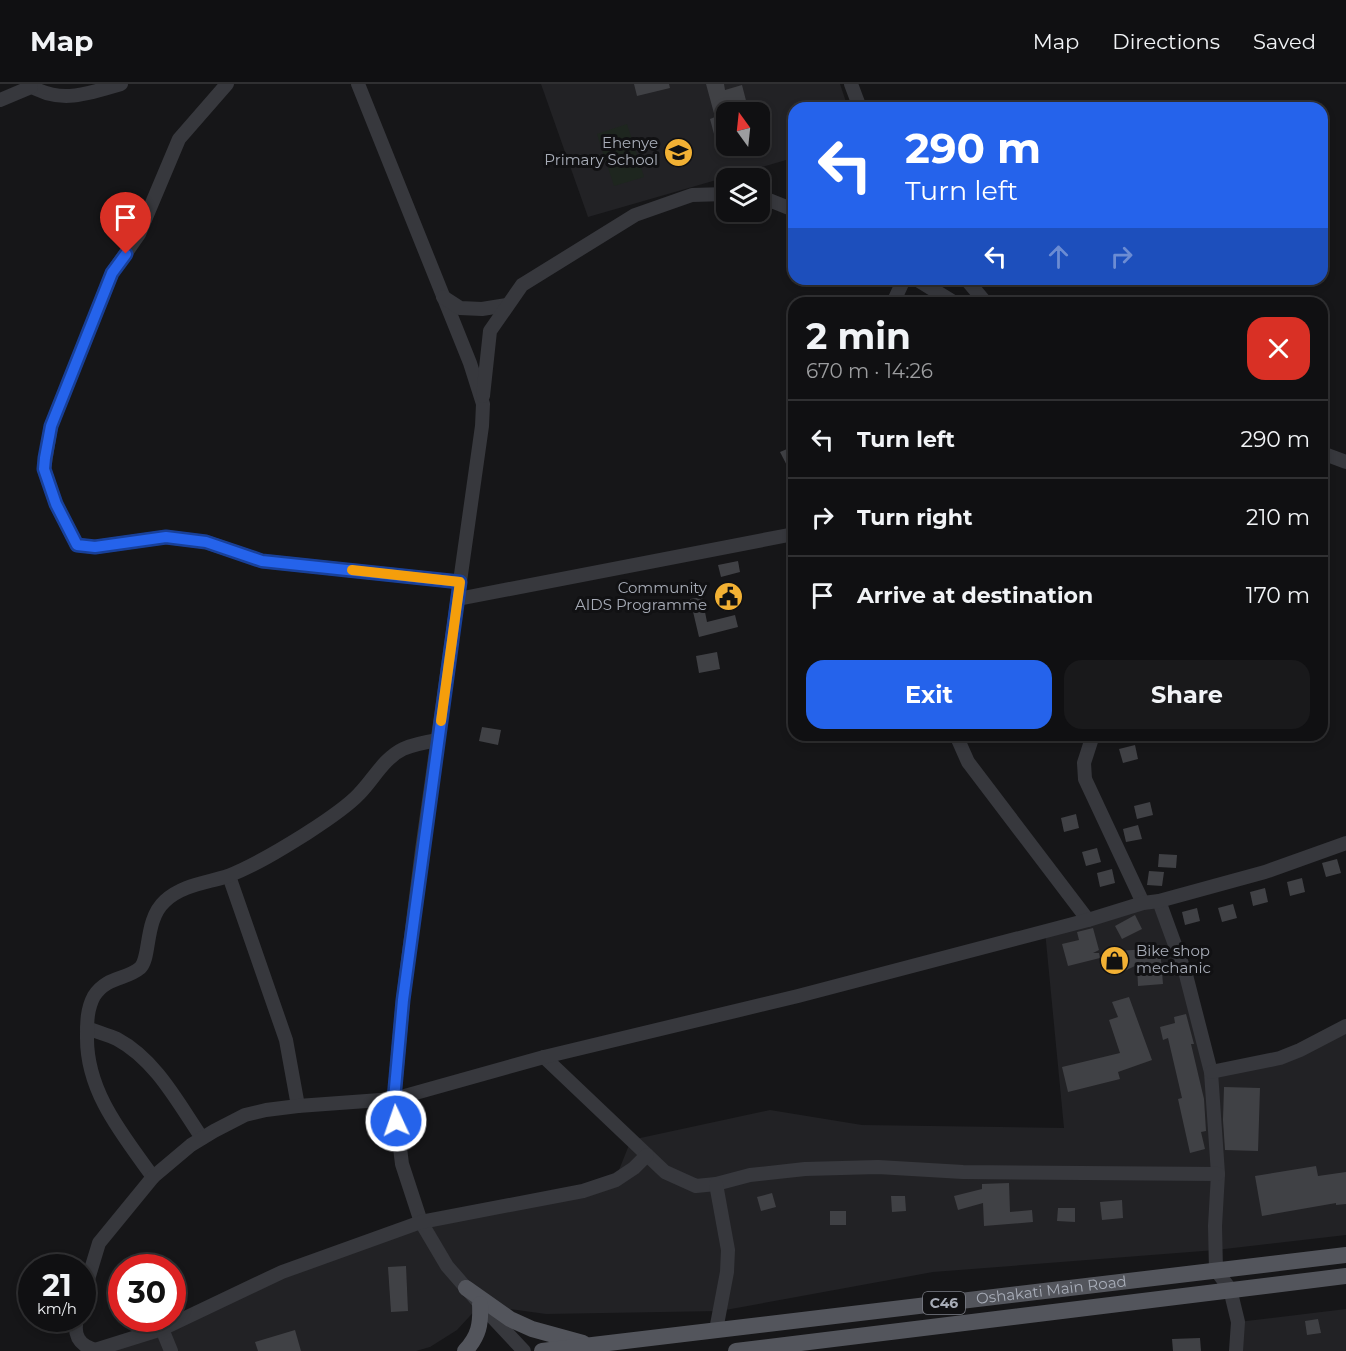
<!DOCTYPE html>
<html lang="en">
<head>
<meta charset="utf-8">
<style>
	body { margin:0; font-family:Montserrat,sans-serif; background:#19191b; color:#f1f3f6; height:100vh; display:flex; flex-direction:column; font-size:22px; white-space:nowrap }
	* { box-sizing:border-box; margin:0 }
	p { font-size:20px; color:#9c9d9f }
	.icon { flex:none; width:33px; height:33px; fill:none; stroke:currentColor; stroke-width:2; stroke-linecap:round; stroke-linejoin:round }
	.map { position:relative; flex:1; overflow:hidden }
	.panel { position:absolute; left:788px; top:213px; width:540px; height:444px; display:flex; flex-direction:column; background:#101012; border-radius:18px; box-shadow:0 3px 9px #0003,0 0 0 2px #303032 }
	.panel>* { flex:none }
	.guide { position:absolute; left:788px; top:18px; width:540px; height:183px; border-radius:18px; box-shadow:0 3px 9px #0003,0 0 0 2px #303032; background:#2563eb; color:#fff; overflow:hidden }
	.needle { width:39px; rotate:345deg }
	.fabs { position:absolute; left:716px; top:18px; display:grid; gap:12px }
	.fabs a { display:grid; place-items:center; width:54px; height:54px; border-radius:12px; background:#101012; box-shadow:0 3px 9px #0003,0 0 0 2px #303032; font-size:30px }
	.speed { position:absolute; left:18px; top:1170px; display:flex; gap:12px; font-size:30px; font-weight:700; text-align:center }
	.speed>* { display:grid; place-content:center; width:78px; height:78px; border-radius:50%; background:#101012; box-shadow:0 3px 9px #0003,0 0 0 2px #303032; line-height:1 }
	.speed small { font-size:15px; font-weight:400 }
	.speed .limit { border:9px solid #d22; background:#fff; color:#111 }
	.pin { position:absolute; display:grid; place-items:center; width:51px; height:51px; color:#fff; margin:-62px -26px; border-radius:50% 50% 50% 0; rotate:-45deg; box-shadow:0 0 6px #0007 }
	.pin .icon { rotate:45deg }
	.me { position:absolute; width:66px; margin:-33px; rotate:357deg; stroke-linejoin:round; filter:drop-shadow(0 0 4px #0008) }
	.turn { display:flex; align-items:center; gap:21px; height:126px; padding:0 18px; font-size:27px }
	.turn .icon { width:78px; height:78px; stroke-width:2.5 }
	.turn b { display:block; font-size:42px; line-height:51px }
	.lanes { display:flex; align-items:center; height:57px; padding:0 18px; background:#0003; justify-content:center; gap:30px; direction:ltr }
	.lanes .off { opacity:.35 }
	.round { display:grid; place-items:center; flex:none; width:63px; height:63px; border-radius:18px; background:#19191b }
	.head { display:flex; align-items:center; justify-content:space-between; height:102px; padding:0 18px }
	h1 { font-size:36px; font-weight:700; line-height:45px }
	.cta { display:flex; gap:12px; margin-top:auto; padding:12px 18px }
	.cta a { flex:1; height:69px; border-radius:18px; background:#2563eb; color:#fff; font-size:24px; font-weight:700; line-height:69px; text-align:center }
	.cta a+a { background:#19191b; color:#f1f3f6 }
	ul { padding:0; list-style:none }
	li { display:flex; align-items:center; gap:18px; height:78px; padding:0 18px; border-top:2px solid #303032 }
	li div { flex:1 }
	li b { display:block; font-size:22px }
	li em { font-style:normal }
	header { display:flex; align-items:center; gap:36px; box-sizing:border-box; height:84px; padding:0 30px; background:#101012; border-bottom:2px solid #303032 }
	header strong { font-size:28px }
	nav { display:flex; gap:33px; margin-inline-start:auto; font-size:21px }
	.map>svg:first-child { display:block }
</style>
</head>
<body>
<header>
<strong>Map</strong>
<nav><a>Map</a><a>Directions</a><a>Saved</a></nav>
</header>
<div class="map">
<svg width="1346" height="1267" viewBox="0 0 1346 1267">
	<rect width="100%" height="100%" fill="#161618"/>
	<g fill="#222225" fill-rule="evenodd">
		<path d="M 541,0 L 840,0 L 848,24 L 794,24 L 793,74 L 588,133 ZM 726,28 L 759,28 L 759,62 L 726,62 Z"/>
		<polygon points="1159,817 1211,988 1280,974 1346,942 1346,1151 1216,1166 933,1188 720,1227 546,1230 480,1221 457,1246 430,1263 416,1267 94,1267 282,1188 421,1138 615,1096 631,1056 770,1026 862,1041 1064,1044 1045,847"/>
		<polygon points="1346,1225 1346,1267 1237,1267 1238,1238"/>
	</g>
	<polygon fill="#1e261f" points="627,40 644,93 614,102 597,50"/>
	<g fill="#404145">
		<polygon points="634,0 669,0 670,4 637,12"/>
		<polygon points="706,0 724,0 725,6 742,1 749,28 726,28 726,47 714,50 710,35 715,33"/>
		<polygon points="794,362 794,395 780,368"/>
		<polygon points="738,477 740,488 721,493 718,481"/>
		<polygon points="702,513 707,538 735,531 738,543 699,553 690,515"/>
		<polygon points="717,568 720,585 699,589 696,572"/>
		<polygon points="482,643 501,646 498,661 479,657"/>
		<polygon points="1135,661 1138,675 1123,679 1119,665"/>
		<polygon points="1150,718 1153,731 1137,735 1134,722"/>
		<polygon points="1076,730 1079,744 1064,748 1061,734"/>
		<polygon points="1138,741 1142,755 1126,758 1123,745"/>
		<polygon points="1097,764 1101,778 1086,782 1082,768"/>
		<polygon points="1159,770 1177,771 1176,784 1158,783"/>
		<polygon points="1337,775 1341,789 1326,793 1322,779"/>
		<polygon points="1112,785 1115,799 1100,803 1097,789"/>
		<polygon points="1149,787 1164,788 1162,802 1147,801"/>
		<polygon points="1302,794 1305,808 1290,812 1287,798"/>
		<polygon points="1265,804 1268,818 1253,822 1250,808"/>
		<polygon points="1233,820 1237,834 1222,838 1218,824"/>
		<polygon points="1197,824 1200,837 1185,841 1182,828"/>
		<polygon points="1135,831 1142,845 1122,855 1115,842"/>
		<polygon points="1093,844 1099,866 1093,869 1099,869 1100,874 1068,882 1062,860 1079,856 1077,848"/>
		<polygon points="1160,864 1163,900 1138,902 1137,881 1116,891 1105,868"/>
		<polygon points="1129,913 1152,976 1118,988 1120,995 1068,1008 1062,983 1120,969 1109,936 1118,933 1112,918"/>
		<polygon points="1186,930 1194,960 1191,960 1204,1015 1206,1047 1201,1048 1205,1065 1190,1069 1178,1015 1182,1014 1168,954 1163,956 1160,943 1175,939 1174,933"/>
		<polygon points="1224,1003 1260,1004 1258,1067 1225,1066 1223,1036"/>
		<polygon points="1316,1082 1318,1092 1346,1088 1346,1120 1336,1121 1336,1119 1262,1132 1255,1092"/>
		<polygon points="1009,1099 1010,1128 1032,1126 1033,1138 984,1142 983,1119 958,1126 954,1112 982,1105 982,1100"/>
		<polygon points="772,1109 776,1123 761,1127 757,1113"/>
		<polygon points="891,1112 905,1112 906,1127 892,1128"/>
		<polygon points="1122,1116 1123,1134 1102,1136 1100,1118"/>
		<polygon points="1058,1124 1075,1124 1075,1138 1057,1137"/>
		<rect x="830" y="1127" width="16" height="14"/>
		<polygon points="406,1182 408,1227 391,1228 388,1183"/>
		<polygon points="1318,1235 1321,1249 1307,1251 1305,1237"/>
		<polygon points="295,1246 301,1267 258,1267 255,1258"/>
		<polygon points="1200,1254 1201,1267 1173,1267 1172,1255"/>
	</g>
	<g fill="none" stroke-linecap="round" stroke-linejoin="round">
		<g stroke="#37383d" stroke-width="14">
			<path d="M 27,0 C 59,21 87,10 121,0"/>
			<polyline points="227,0 179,55 139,150 112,189 51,342 44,385 56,420 77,461 95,463 166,453 206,458 262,477 460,498"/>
			<polyline points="358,0 470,279 483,320 482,342 422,766 403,916 394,1015 402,1080 421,1138 447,1182 480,1220 524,1267"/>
			<polyline points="851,0 860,24"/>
			<polyline points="0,16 31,3"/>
			<polyline points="759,112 794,126"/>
			<polyline points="916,195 955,219"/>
			<polyline points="966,195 986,219"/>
			<polyline points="443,213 460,224 482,225 507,221"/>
			<polyline points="893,219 904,195"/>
			<polyline points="483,312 490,247 522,201 635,131 692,111 726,110"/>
			<polyline points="1322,369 1346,378"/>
			<polyline points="458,515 794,450"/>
			<polyline points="956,651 968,678 1088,836"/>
			<polyline points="1093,651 1084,679 1085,695 1143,819"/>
			<polyline points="229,792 286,956 298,1022"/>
			<polyline points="1159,817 1186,891 1211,988 1218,1090 1215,1142 1216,1186 1230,1205 1238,1238 1236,1267"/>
			<path d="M 87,944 C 97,948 108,951 117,955 C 156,976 178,1019 202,1054"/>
			<polyline points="544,973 665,1088 696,1102 716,1100 750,1091 805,1085 878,1083 963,1088 1218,1090"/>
			<polyline points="1211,988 1280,974 1300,966 1346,942"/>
			<path d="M 153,1093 C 122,1050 86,1007 87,952 C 87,938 87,925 94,912 C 107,892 126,896 140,884 C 151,874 144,836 165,817 C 182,801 206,799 228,792 C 254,782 280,766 304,751 C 321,740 345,725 359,710 C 373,696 384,674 403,665 C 414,660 426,658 438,656"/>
			<polyline points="82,1215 99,1159 153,1093 191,1061 214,1047 245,1031 266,1026 298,1022 394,1015 544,973 798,912 1088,836 1143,819 1159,817 1265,788 1346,759"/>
			<path d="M 77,1234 C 73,1252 79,1261 95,1266 L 162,1245 L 282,1188 L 421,1138 L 583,1107 L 616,1096 L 634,1084 L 647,1071"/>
			<polyline points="162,1245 171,1267"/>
			<polyline points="716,1246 727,1188 728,1166 716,1100"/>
		</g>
		<g stroke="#53555c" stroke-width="16">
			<polyline points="466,1204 510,1235 532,1245 583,1259"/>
			<path d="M 465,1267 C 479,1252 481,1240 480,1220"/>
			<path id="s1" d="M 542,1267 L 1346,1171"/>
			<polyline points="736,1267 1346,1192"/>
		</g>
	</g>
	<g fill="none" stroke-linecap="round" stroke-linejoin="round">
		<defs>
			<polyline id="route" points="126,170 112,189 51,342 45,374 44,385 56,420 77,461 95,463 166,453 206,458 262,477 460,498 403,916 394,1015 396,1037"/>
		</defs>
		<use href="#route" stroke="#184099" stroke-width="15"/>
		<use href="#route" stroke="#2563eb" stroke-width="10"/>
		<polyline stroke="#f59e0b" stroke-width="10" points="352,486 460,498 441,637"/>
	</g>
	<defs>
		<symbol id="school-disc" viewBox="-11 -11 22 22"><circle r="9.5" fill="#f2b134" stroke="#111113"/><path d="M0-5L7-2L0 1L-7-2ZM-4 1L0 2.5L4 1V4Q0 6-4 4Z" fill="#111"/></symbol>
		<symbol id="civic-disc" viewBox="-11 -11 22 22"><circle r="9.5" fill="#f2b134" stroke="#111113"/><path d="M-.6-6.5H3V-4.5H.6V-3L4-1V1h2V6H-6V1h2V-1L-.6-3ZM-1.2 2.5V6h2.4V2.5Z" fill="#111"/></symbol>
		<symbol id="shop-disc" viewBox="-11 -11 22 22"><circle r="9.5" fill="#f2b134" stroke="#111113"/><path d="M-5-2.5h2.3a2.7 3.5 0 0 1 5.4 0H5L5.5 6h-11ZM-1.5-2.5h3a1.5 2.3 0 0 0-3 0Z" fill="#111"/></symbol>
	</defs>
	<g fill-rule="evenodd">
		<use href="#school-disc" x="662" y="52" width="33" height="33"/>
		<use href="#civic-disc" x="712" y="496" width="33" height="33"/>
		<use href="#shop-disc" x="1098" y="860" width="33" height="33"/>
	</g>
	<g text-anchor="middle" stroke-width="6" stroke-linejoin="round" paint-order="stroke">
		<rect fill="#111113" stroke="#7b7e86" stroke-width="1.5" x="923" y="1208" width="42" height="22" rx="4.5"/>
		<g font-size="14" font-weight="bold" fill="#a8adb8">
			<text x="944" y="1224">C46</text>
		</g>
		<g font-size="15" fill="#a8adb8" stroke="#111113" text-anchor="end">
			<text x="658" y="64">Ehenye<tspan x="658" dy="17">Primary School</tspan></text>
			<text x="707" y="509">Community<tspan x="707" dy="17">AIDS Programme</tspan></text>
			<text x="1136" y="872" text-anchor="start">Bike shop<tspan x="1136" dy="17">mechanic</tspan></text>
		</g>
		<g font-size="15" fill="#a8adb8" stroke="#111113">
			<text dy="5" stroke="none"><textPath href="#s1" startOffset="513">Oshakati Main Road</textPath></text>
		</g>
	</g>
</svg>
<div class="fabs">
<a><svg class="needle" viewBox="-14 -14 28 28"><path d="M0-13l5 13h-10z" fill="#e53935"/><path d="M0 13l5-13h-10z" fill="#9c9d9f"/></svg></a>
<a><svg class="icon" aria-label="layers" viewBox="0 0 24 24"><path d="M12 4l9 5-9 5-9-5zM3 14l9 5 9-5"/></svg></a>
</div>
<div class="speed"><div>21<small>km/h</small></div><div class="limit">30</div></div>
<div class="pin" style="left:126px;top:170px;background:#d93025"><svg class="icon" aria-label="arrive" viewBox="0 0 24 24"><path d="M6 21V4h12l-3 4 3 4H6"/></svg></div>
<svg class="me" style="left:396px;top:1037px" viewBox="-20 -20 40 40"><circle r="17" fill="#2563eb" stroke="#fff" stroke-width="3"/><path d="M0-11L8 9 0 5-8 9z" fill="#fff"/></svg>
<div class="guide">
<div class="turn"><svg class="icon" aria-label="left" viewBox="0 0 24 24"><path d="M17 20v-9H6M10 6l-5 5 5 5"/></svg><div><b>290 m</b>Turn left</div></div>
<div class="lanes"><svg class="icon" aria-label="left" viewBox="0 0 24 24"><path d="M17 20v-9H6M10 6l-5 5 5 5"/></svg><svg class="icon off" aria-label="ahead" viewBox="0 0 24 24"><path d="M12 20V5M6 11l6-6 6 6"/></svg><svg class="icon off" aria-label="right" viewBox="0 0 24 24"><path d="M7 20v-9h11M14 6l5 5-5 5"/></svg></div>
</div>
<section class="panel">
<div class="head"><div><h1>2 min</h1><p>670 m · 14:26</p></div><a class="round" style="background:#d93025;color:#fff"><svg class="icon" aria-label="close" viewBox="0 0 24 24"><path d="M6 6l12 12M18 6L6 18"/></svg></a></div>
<ul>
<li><svg class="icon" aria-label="left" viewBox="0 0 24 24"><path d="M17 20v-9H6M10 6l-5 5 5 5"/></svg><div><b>Turn left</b></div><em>290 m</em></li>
<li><svg class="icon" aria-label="right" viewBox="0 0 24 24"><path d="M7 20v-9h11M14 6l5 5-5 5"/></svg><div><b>Turn right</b></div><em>210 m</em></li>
<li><svg class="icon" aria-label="arrive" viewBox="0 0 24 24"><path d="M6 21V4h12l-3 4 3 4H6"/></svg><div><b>Arrive at destination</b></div><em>170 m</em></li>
</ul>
<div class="cta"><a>Exit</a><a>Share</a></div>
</section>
</div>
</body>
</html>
